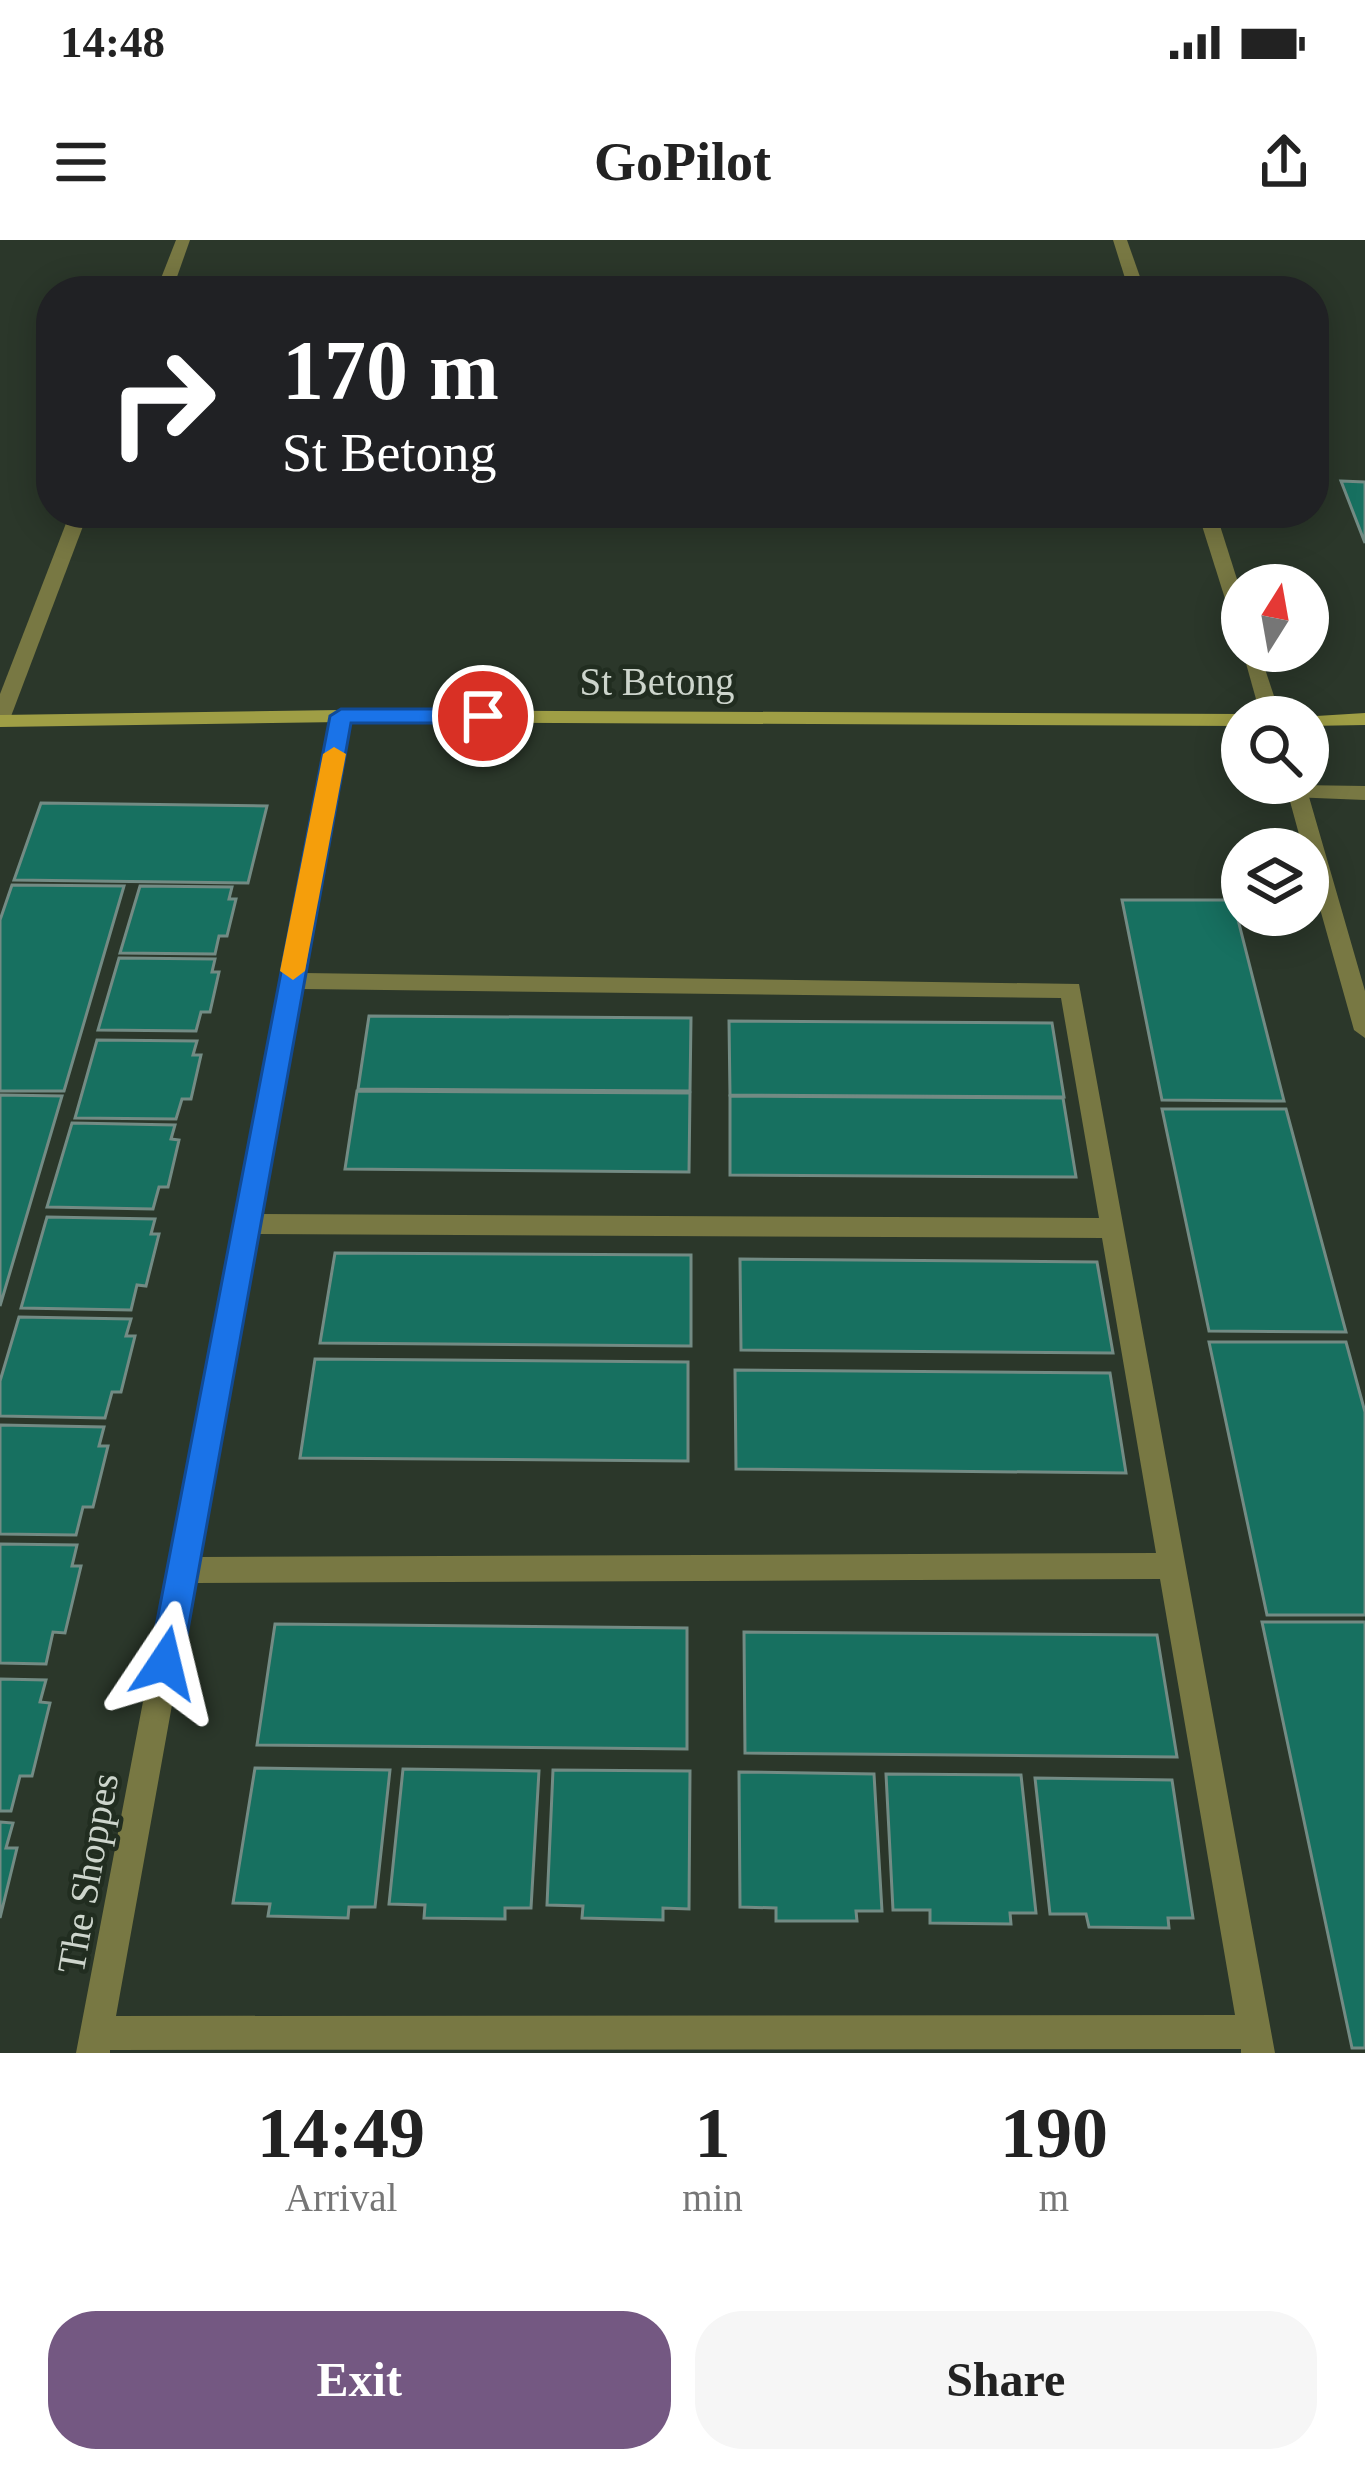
<!DOCTYPE html>
<html lang="en">
<head>
<meta charset="utf-8">
<style>
	body { margin:0; font-family:"Times New Roman",serif; background:#f6f6f6; color:#222; height:100vh; display:flex; flex-direction:column; font-size:45px; white-space:nowrap }
	* { box-sizing:border-box; margin:0 }
	p { font-size:39px; color:#767676 }
	.icon { flex:none; width:66px; height:66px; fill:none; stroke:currentColor; stroke-width:2; stroke-linecap:round; stroke-linejoin:round }
	.map { position:relative; height:1813px; overflow:hidden }
	.details { display:flex; flex-direction:column; background:#fff; flex:1 }
	.details>* { flex:none }
	.banner { position:absolute; left:36px; top:36px; width:1293px; height:252px; border-radius:48px; box-shadow:0 6px 30px #0003; background:#202124; color:#fff; overflow:hidden }
	.needle { width:78px; rotate:11deg }
	.controls { position:absolute; left:1221px; top:324px; display:grid; gap:24px }
	.controls a { display:grid; place-items:center; width:108px; height:108px; border-radius:50%; background:#fff; box-shadow:0 6px 30px #0003; font-size:60px }
	.pin { position:absolute; display:grid; place-items:center; width:102px; height:102px; color:#fff; margin:-51px; border:6px solid #fff; border-radius:50%; box-shadow:0 3px 12px #0007 }
	.me { position:absolute; width:132px; margin:-66px; rotate:10deg; stroke-linejoin:round; filter:drop-shadow(0 0 9px #0008) }
	.turn { display:flex; align-items:center; gap:42px; height:252px; padding:0 48px; font-size:54px }
	.turn .icon { width:156px; height:156px; stroke-width:2.5 }
	.turn b { display:block; font-size:84px; line-height:102px }
	.eta { display:flex; justify-content:space-evenly; align-items:center; height:204px; text-align:center }
	.eta b { font-size:72px; font-weight:700; line-height:84px }
	.action { display:flex; gap:24px; margin-top:auto; padding:24px 48px }
	.action a { flex:1; height:138px; border-radius:48px; background:#745882; color:#fff; font-size:48px; font-weight:700; line-height:138px; text-align:center }
	.action a+a { background:#f6f6f6; color:#222 }
	.status { display:flex; justify-content:space-between; align-items:center; height:84px; padding:0 60px; background:#fff; direction:ltr }
	.status svg { height:33px; fill:currentColor }
	header { display:flex; justify-content:space-between; align-items:center; height:156px; padding:0 48px; background:#fff; font-size:54px; font-weight:700 }
	.map>svg:first-child { display:block }
</style>
</head>
<body>
<div class="status"><b>14:48</b><svg viewBox="0 0 49 12"><path d="M0 12V9h3v3zM5 12V6h3v6zM10 12V3h3v9zM15 12V0h3v12zM26 1h20v11H26zM47 4h2v5h-2z"/></svg></div>
<header><svg class="icon" aria-label="menu" viewBox="0 0 24 24"><path d="M4 6h16M4 12h16M4 18h16"/></svg>GoPilot<svg class="icon" aria-label="share" viewBox="0 0 24 24"><path d="M12 15V3M7 8l5-5 5 5M5 13v7h14v-7"/></svg></header>
<div class="map">
<svg width="1365" height="1813" viewBox="0 0 1365 1813">
	<rect width="100%" height="100%" fill="#2b372a"/>
	<g fill="#177060" stroke="#738b84" stroke-width="3">
		<polygon points="1341,241 1365,242 1365,303"/>
		<polygon points="41,563 267,566 248,643 14,640"/>
		<polygon points="12,645 124,646 64,851 0,851 0,680"/>
		<polygon points="140,646 232,647 229,659 236,659 227,696 219,696 215,714 120,713"/>
		<polygon points="1122,660 1233,660 1284,861 1162,860"/>
		<polygon points="119,718 215,719 212,732 219,732 210,772 201,772 196,791 98,790"/>
		<polygon points="369,776 691,778 690,851 358,849"/>
		<polygon points="729,781 1052,783 1064,857 730,855"/>
		<polygon points="97,800 197,801 193,815 201,815 191,859 182,859 176,879 75,878"/>
		<polygon points="357,851 690,853 689,932 345,929"/>
		<polygon points="0,855 62,856 0,1066"/>
		<polygon points="730,856 1063,858 1076,937 730,935"/>
		<polygon points="1162,869 1286,869 1346,1092 1209,1091"/>
		<polygon points="72,883 175,885 171,899 179,900 168,947 159,947 153,969 47,967"/>
		<polygon points="47,977 155,979 151,994 159,994 146,1046 137,1045 131,1070 21,1068"/>
		<polygon points="335,1013 691,1015 691,1106 320,1103"/>
		<polygon points="740,1019 1097,1022 1113,1113 741,1110"/>
		<polygon points="19,1077 131,1079 126,1096 135,1096 121,1152 112,1152 105,1178 0,1176 0,1141"/>
		<polygon points="1209,1102 1346,1102 1365,1172 1365,1375 1267,1375"/>
		<polygon points="315,1119 688,1122 688,1221 300,1218"/>
		<polygon points="735,1130 1110,1133 1126,1233 736,1229"/>
		<polygon points="0,1185 104,1187 99,1206 108,1206 93,1267 83,1267 76,1295 0,1294"/>
		<polygon points="0,1304 77,1305 72,1326 81,1326 65,1393 53,1392 46,1424 0,1423"/>
		<polygon points="1262,1382 1365,1382 1365,1808 1352,1808"/>
		<polygon points="275,1384 687,1388 687,1509 257,1505"/>
		<polygon points="744,1392 1157,1395 1177,1517 745,1513"/>
		<polygon points="0,1439 46,1440 40,1462 50,1463 32,1536 20,1536 11,1571 0,1571"/>
		<polygon points="255,1528 390,1530 375,1667 349,1667 348,1678 268,1676 270,1664 233,1663"/>
		<polygon points="403,1529 539,1531 531,1668 505,1668 505,1679 424,1678 425,1665 389,1664"/>
		<polygon points="553,1530 690,1531 689,1669 663,1668 663,1680 582,1678 583,1666 547,1665"/>
		<polygon points="739,1532 874,1534 882,1671 856,1671 857,1681 776,1681 776,1668 740,1667"/>
		<polygon points="886,1534 1021,1535 1036,1673 1010,1673 1011,1684 930,1683 930,1670 893,1670"/>
		<polygon points="1035,1538 1172,1540 1193,1678 1168,1678 1169,1688 1089,1687 1086,1674 1050,1674"/>
		<polygon points="0,1582 13,1583 6,1608 17,1608 0,1678"/>
	</g>
	<g fill="none" stroke-linecap="round" stroke-linejoin="round">
		<polygon fill="#787843" fill-rule="evenodd" points="1298,545 1365,546 1365,560 1291,557 1291,547"/>
		<g fill="#787843" fill-rule="evenodd">
			<polygon points="176,0 190,0 172,51 156,51"/>
			<polygon points="1113,0 1127,0 1145,51 1129,51"/>
			<polygon points="70,273 88,273 10,479 0,485 0,454"/>
			<polygon points="1198,273 1216,273 1242,355 1242,390 1233,384"/>
			<polygon points="1242,409 1259,411 1281,477 1261,477"/>
			<path d="M 341,470 L 351,476 L 304,733 L 1079,744 L 1275,1813 L 1241,1813 L 1241,1809 L 110,1810 L 110,1813 L 76,1813 L 331,476 ZM 302,749 L 1061,758 L 1099,978 L 261,974 ZM 257,994 L 1102,998 L 1156,1313 L 199,1317 ZM 1160,1339 L 1235,1775 L 116,1776 L 194,1343 Z"/>
			<polygon points="1285,543 1305,543 1365,751 1365,798 1354,790 1308,626 1308,609 1303,609"/>
		</g>
		<g fill="#9f9e45" fill-rule="evenodd">
			<polygon points="341,470 1242,474 1250,477 1242,477 1242,486 341,482 0,487 0,475"/>
			<polygon points="1365,473 1365,485 1308,486 1308,477 1300,477"/>
		</g>
	</g>
	<polygon fill="#1a73e8" stroke="#114b97" stroke-width="3" points="341,469 483,469 494,476 483,483 351,483 182,1423 177,1434 165,1439 153,1434 149,1423 330,476"/>
	<polygon fill="#f59e0b" points="334,507 346,514 305,731 293,740 280,731 323,514"/>
	<g text-anchor="middle" stroke-width="9" stroke-linejoin="round" paint-order="stroke">
		<g font-size="39" fill="#cdd5cc" stroke="#212d20">
			<text x="657" y="455">St Betong</text>
			<text transform="translate(87 1633) rotate(-80)" y="14">The Shoppes</text>
		</g>
	</g>
</svg>
<div class="controls">
<a><svg class="needle" viewBox="-14 -14 28 28"><path d="M0-13l5 13h-10z" fill="#e53935"/><path d="M0 13l5-13h-10z" fill="#767676"/></svg></a>
<a><svg class="icon" aria-label="search" viewBox="0 0 24 24"><circle cx="10" cy="10" r="6"/><path d="M15 15l6 6"/></svg></a>
<a><svg class="icon" aria-label="layers" viewBox="0 0 24 24"><path d="M12 4l9 5-9 5-9-5zM3 14l9 5 9-5"/></svg></a>
</div>
<div class="pin" style="left:483px;top:476px;background:#d93025"><svg class="icon" aria-label="arrive" viewBox="0 0 24 24"><path d="M6 21V4h12l-3 4 3 4H6"/></svg></div>
<svg class="me" style="left:165px;top:1423px" viewBox="-20 -20 40 40"><path d="M0-17L14 15 0 8-14 15z" fill="#1a73e8" stroke="#fff" stroke-width="4"/></svg>
<div class="banner">
<div class="turn"><svg class="icon" aria-label="right" viewBox="0 0 24 24"><path d="M7 20v-9h11M14 6l5 5-5 5"/></svg><div><b>170 m</b>St Betong</div></div>
</div>
</div>
<section class="details">
<div class="eta">
<div><b>14:49</b><p>Arrival</p></div>
<div><b>1</b><p>min</p></div>
<div><b>190</b><p>m</p></div>
</div>
<div class="action"><a>Exit</a><a>Share</a></div>
</section>
</body>
</html>
